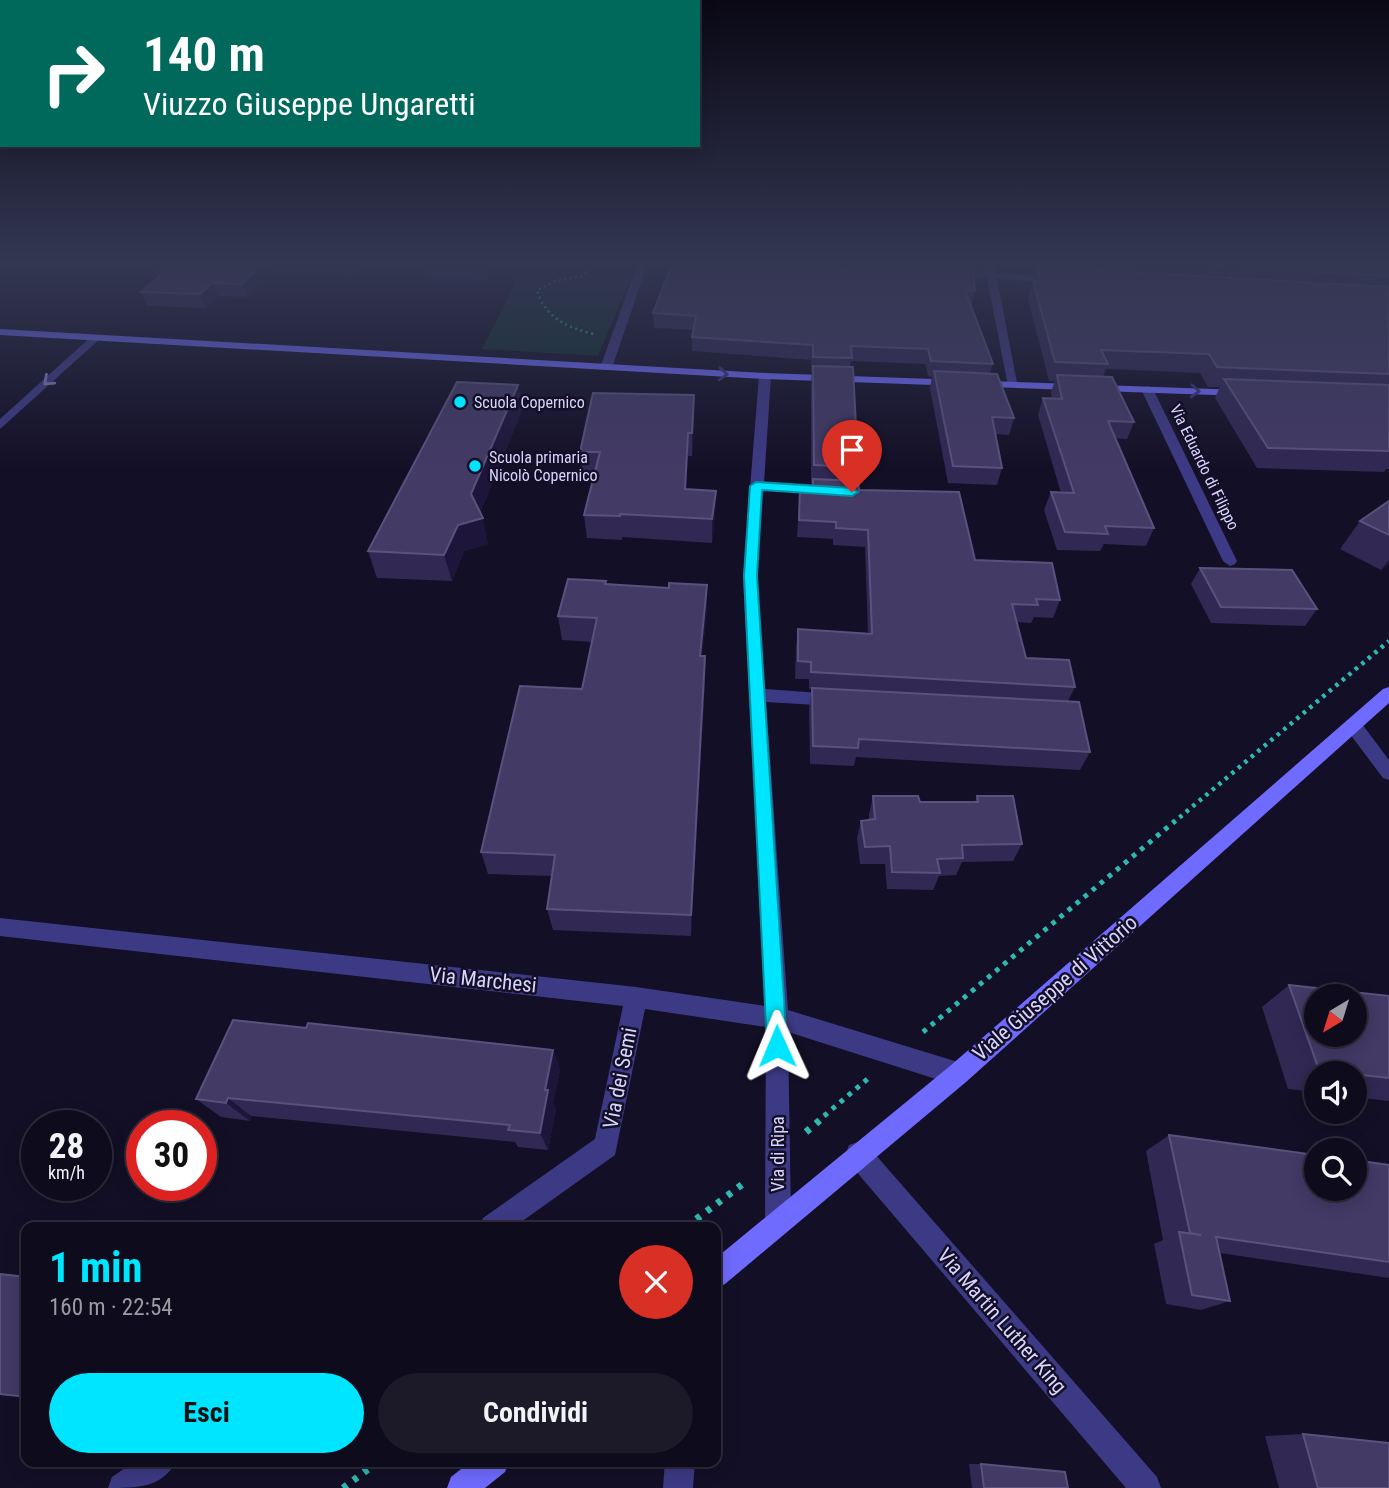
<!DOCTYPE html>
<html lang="it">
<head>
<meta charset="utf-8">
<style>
	body { margin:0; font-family:"Roboto Condensed",sans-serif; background:#1c1929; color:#f1f3f6; height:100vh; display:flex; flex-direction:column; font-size:26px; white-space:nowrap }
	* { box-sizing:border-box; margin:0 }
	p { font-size:23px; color:#9b9ba3 }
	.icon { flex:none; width:38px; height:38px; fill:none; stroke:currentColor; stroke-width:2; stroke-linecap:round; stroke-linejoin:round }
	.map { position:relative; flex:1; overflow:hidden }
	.panel { position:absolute; left:21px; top:1222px; width:700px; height:245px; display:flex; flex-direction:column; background:#0e0b1c; border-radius:14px; box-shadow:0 4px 18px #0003,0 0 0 2px #2e2b3b }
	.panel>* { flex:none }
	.banner { position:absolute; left:0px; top:0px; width:700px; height:147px; box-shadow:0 4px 18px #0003,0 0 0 2px #2e2b3b; background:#00695c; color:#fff; overflow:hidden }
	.needle { width:46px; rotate:218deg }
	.controls { position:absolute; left:1304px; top:984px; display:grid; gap:14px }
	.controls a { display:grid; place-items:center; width:63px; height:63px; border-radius:50%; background:#0e0b1c; box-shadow:0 4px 18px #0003,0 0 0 2px #2e2b3b; font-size:35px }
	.speed { position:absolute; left:21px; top:1110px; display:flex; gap:14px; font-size:35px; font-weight:700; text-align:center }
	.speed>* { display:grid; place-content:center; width:91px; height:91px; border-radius:50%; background:#0e0b1c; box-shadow:0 4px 18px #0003,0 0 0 2px #2e2b3b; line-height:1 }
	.speed small { font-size:18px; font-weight:400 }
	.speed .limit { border:10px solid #d22; background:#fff; color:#111 }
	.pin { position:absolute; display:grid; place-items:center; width:60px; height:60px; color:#fff; margin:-72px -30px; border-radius:50% 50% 50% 0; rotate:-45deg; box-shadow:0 0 7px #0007 }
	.pin .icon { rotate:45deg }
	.me { position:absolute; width:77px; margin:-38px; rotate:359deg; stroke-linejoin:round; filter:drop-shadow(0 0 5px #0008) }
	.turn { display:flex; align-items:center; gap:24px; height:147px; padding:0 28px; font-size:32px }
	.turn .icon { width:91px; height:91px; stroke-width:2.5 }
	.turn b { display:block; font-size:49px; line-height:60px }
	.round { display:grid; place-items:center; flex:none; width:74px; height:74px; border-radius:37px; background:#1c1929 }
	.overview { display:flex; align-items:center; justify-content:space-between; height:119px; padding:0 28px }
	h1 { font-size:42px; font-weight:700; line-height:52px; color:#00e5ff }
	.cta { display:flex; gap:14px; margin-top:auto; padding:14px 28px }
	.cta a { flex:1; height:80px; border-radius:42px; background:#00e5ff; color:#111; font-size:28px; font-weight:700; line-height:80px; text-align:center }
	.cta a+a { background:#1c1929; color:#f1f3f6 }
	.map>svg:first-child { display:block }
</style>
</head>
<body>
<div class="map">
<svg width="1389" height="1488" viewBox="0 0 1389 1488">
	<rect width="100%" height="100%" fill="#130f26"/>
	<polygon fill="#12302f" points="526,262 637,262 598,356 482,349"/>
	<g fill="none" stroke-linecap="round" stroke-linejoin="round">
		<path stroke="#2fb8b0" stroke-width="2.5" stroke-dasharray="2 3.5" stroke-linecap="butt" d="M 593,334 C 567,327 545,318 537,290 L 555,281 L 583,276 L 594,262"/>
		<polyline stroke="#2fb8b0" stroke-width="4.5" stroke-dasharray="3.5 5" stroke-linecap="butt" points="1173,823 1389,641"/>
		<g stroke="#2fb8b0" stroke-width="5" stroke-dasharray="4.5 6" stroke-linecap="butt">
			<polyline points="923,1032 1175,821"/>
			<polyline points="824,1116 871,1076"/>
		</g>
		<g stroke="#2fb8b0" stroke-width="7" stroke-dasharray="5 8" stroke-linecap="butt">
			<polyline points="806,1132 826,1115"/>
			<polyline points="686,1227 748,1180"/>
			<polyline points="343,1488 379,1461"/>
		</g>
		<g fill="#3d3a85" fill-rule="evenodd">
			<polygon points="638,262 648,262 612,368 602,370 600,368"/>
			<polygon points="727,262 868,266 873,269 868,272 732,265"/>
			<polygon points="984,262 994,262 996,273 1057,277 1062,280 1057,283 997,279 1018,388 1008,386 987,278 952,276 947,273 952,270 986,272"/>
			<polygon points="93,335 102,337 0,429 0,419"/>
			<polygon points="765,373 771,376 764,483 822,486 829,490 822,494 763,490 757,576 765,689 834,694 842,700 834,706 766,702 788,1010 958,1062 966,1066 970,1074 966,1082 958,1086 788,1032 791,1220 787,1229 778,1233 769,1229 765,1220 766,1027 645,1009 615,1155 514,1227 479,1227 483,1218 595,1139 623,1006 0,936 0,918 636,987 765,1006 743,576 759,376"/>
			<polygon points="1147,386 1153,389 1237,561 1235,564 1230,566 1223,561 1141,389"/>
			<polygon points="1353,719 1359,720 1389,760 1389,780 1383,778 1347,730 1344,725 1347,720"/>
			<polygon points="858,1142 867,1145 1157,1477 1161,1488 1126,1488 849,1163 846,1154 849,1145"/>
			<path d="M 135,1461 L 176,1461 C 163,1488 136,1488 108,1488 L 112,1477 Z"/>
			<polygon points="665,1461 695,1461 693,1488 663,1488"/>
		</g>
		<g fill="#6f6bff" fill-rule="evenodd">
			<polygon points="0,329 765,373 1242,390 1248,393 1242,396 765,379 0,335"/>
			<polygon points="1389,687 1389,703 966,1082 725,1284 716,1288 716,1258 950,1066 1383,689"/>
			<polygon points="471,1461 509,1461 505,1472 485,1488 447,1488 451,1477"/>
		</g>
	</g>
	<g fill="#312854" fill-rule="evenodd">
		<polygon points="150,262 365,262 358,275 272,273 248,297 218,296 206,308 147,306 141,292 160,275 156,275"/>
		<polygon points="422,262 497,262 489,280 426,279"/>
		<polygon points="673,262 779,262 779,266 846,270 847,263 846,263 846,262 970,262 969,267 975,291 972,305 971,305 993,364 990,373 1014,418 1009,435 995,434 1002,468 997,485 948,483 930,388 932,377 928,376 925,364 851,361 850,367 858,467 856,481 859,490 975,560 1060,600 1053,618 1034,617 1031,623 1016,622 1026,658 1075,687 1068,701 1090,752 1080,770 856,757 854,766 810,764 809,707 812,689 809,689 809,679 795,679 796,646 798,629 868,633 865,547 833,545 833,539 797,537 800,487 812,487 813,483 811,483 811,383 812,372 811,372 811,360 692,351 692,337 694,330 654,328 653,313"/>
		<path d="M 1027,262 L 1389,262 L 1389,469 L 1386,469 L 1384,472 L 1257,468 L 1215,398 L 1220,387 L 1208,387 L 1200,373 L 1106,369 L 1103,377 L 1134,422 L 1127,439 L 1115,438 L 1154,528 L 1146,546 L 1104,544 L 1100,551 L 1057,550 L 1044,510 L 1051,492 L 1061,493 L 1038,415 L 1043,398 L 1052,399 L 1051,392 L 1055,381 L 1049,381 L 1028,299 L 1035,274 L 1030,273 ZM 1224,269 L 1229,278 L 1220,277 Z"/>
		<polygon points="518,385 522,410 480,513 488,544 464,551 452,581 377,578 368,551"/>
		<polygon points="694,418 692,456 688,456 686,489 716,491 715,514 712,543 622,537 622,540 587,538 584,515 594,476 583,475 580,452"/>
		<polygon points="1389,501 1389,564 1381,570 1340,549 1360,521"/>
		<polygon points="1200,568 1317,609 1305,626 1211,623 1191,584"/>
		<polygon points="606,581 607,584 669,588 707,585 707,610 702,656 705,656 705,680 691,936 553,930 547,909 552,876 488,874 481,852 582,689 592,642 562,640 558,616"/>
		<polygon points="873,796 920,802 975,802 977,796 1022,844 1013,861 962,862 956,875 939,876 933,890 887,889 885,864 860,864 857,838 861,821 869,820 869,814"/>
		<polygon points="1289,985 1389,996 1389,1101 1354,1097 1354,1073 1316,1073 1316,1092 1288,1089 1262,1007"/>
		<polygon points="306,1028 553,1050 560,1070 553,1103 556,1109 548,1150 518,1147 515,1142 251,1116 250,1121 221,1117 196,1099"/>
		<polygon points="1169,1135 1389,1165 1389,1278 1220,1253 1230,1301 1201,1310 1166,1304 1154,1244 1163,1240 1146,1151"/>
		<polygon points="1303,1434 1389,1488 1279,1488 1265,1436"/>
		<polygon points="969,1464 981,1464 1068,1488 972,1488"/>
	</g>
	<g fill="#1d163a">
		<polygon points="0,262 45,262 42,264 17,267 0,278"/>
		<polygon points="264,262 268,262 272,273 248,297 242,284"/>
		<polygon points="354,262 365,262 358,275"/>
		<polygon points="487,262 497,262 489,280 486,264"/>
		<polygon points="212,283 218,296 206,308 200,294"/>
		<polygon points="518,385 522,410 477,520 483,518 488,544 464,551 452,581 444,555"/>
		<polygon points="694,395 694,418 692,456 692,433"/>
		<polygon points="688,433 688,456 685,513 685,489"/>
		<polygon points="716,491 715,514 712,543 712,519"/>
		<polygon points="1389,560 1389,564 1381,570"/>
		<polygon points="707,585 707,610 700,680 700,656"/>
		<polygon points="705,656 705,680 691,936 691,915"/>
		<polygon points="553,1050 560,1070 553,1103 556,1109 548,1150 540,1133 545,1090"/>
		<polygon points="228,1098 251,1116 250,1121 226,1103"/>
	</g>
	<g fill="#433a66" stroke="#5a527e" stroke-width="2" fill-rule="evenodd">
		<polygon points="172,262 264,262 242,284 212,283 200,294 141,292 175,262"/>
		<polygon points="422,262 487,262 486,264"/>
		<polygon points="673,262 778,262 777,266 847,271 847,262 874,262 973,268 975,291 965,290 993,364 931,361 928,349 851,346 852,358 813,357 813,345 692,337 696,316 653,313"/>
		<polygon points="1145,262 1223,262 1225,266"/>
		<polygon points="1238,262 1389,262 1389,276 1242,268"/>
		<polygon points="1037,267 1389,287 1389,374 1217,367 1209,354 1101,350 1108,364 1055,362 1033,281 1041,282"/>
		<polygon points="813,366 853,367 858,467 814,465"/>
		<polygon points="934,371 997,374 1014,418 992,417 1002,468 953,466"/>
		<polygon points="1057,375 1112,377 1134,422 1108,421 1154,528 1105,526 1108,534 1065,532 1051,492 1074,493 1043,398 1062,399"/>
		<polygon points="1224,379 1389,385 1389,451 1268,448"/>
		<polygon points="457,382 518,385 471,494 483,518 458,525 444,555 368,551"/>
		<polygon points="593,393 694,395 692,433 688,433 685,489 716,491 712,519 620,514 620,516 584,515 600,452 580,452"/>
		<polygon points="813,479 858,481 859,490 959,492 975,560 1052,563 1060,600 1036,599 1038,605 1012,604 1026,658 1069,660 1075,687 811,672 811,662 798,661 798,629 872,634 868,530 836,528 836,522 799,520 800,487 813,487"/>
		<polygon points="1389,501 1389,535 1360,521"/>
		<polygon points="1200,568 1292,570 1317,609 1221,607"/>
		<polygon points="568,579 606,581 605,584 669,588 669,583 707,585 700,656 705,656 691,915 547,909 555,855 481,852 520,686 582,689 597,618 558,616"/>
		<polygon points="812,688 1079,702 1090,752 859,739 858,748 813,746"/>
		<polygon points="873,796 918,796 920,802 978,802 977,796 1013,796 1022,844 962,845 963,858 937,859 940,873 892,872 890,846 865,847 861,821 875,819"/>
		<path d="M 1289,985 L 1389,996 L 1389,1078 L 1354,1074 L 1354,1073 L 1319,1070 ZM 1316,996 L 1354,996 L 1354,1034 L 1316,1034 Z"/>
		<polygon points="233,1020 306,1028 308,1023 553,1050 545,1090 548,1090 540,1133 508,1130 510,1125 228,1098 226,1103 196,1099"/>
		<polygon points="1169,1135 1316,1155 1316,1188 1354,1188 1354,1160 1389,1165 1389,1262 1216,1237 1230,1301 1192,1295 1179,1232 1201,1235 1190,1233"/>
		<polygon points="0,1274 26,1277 26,1397 0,1394"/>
		<polygon points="1303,1434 1389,1443 1389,1488 1318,1488"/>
		<polygon points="981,1464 1065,1472 1068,1488 984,1488"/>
	</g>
	<defs><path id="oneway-chevron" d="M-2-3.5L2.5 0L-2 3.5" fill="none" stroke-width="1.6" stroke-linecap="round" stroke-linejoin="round" transform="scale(1.75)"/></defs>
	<g stroke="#38347d">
		<use href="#oneway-chevron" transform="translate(723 374) rotate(3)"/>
		<use href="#oneway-chevron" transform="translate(1195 391) rotate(3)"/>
	</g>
	<use stroke="#837fbc" href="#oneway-chevron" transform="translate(48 381) rotate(138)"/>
	<linearGradient id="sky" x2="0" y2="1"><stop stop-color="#0a0815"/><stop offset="0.56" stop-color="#333752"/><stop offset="1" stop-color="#333752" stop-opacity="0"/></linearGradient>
	<rect width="1389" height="470" fill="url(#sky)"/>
	<polygon fill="#00e5ff" stroke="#0095a6" stroke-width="2" points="756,482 852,488 858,492 852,496 762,490 757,576 787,1046 784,1053 777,1056 770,1053 767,1046 744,576 750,486"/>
	<g fill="#00e5ff" stroke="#130f26" stroke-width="2.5">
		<circle cx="460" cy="402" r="7"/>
		<circle cx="475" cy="466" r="7"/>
	</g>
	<g text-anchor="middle" stroke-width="5" stroke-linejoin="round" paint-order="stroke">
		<g font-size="16" fill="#d9d4ff" stroke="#130f26" text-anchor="start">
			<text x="474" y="408">Scuola Copernico</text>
			<text x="489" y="463">Scuola primaria<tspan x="489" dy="18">Nicolò Copernico</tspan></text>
		</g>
		<g font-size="16" fill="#d9d4ff" stroke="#130f26">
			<text transform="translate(1205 467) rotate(64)" y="6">Via Eduardo di Filippo</text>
		</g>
		<g font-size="18" fill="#d9d4ff" stroke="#130f26">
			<text transform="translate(778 1154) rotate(-90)" y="6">Via di Ripa</text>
		</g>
		<g font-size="21" fill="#d9d4ff" stroke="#130f26">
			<text transform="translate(483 980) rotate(6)" y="7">Via Marchesi</text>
			<text transform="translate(1055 988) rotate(-41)" y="7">Viale Giuseppe di Vittorio</text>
			<text transform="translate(620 1078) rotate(-79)" y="7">Via dei Semi</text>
			<text transform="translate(1002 1321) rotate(49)" y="7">Via Martin Luther King</text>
		</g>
	</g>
</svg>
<div class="controls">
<a><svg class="needle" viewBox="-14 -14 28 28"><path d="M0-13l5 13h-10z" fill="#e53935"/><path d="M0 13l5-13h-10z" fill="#9b9ba3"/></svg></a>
<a><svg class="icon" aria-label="sound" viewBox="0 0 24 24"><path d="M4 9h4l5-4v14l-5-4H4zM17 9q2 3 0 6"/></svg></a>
<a><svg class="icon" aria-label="search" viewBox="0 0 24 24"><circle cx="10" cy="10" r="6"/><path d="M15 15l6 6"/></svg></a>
</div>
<div class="speed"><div>28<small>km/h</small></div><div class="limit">30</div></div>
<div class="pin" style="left:852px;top:492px;background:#d93025"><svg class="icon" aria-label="arrive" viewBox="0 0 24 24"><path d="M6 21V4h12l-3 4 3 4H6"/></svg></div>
<svg class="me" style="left:777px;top:1046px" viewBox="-20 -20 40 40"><path d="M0-17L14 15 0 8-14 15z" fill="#00e5ff" stroke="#fff" stroke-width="4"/></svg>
<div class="banner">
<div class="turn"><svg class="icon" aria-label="right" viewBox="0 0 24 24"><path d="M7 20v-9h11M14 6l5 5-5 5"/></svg><div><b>140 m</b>Viuzzo Giuseppe Ungaretti</div></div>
</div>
<section class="panel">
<div class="overview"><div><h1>1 min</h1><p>160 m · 22:54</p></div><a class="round" style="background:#d93025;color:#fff"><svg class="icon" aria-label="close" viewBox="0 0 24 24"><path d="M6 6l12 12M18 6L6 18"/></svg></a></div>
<div class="cta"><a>Esci</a><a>Condividi</a></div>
</section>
</div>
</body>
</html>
